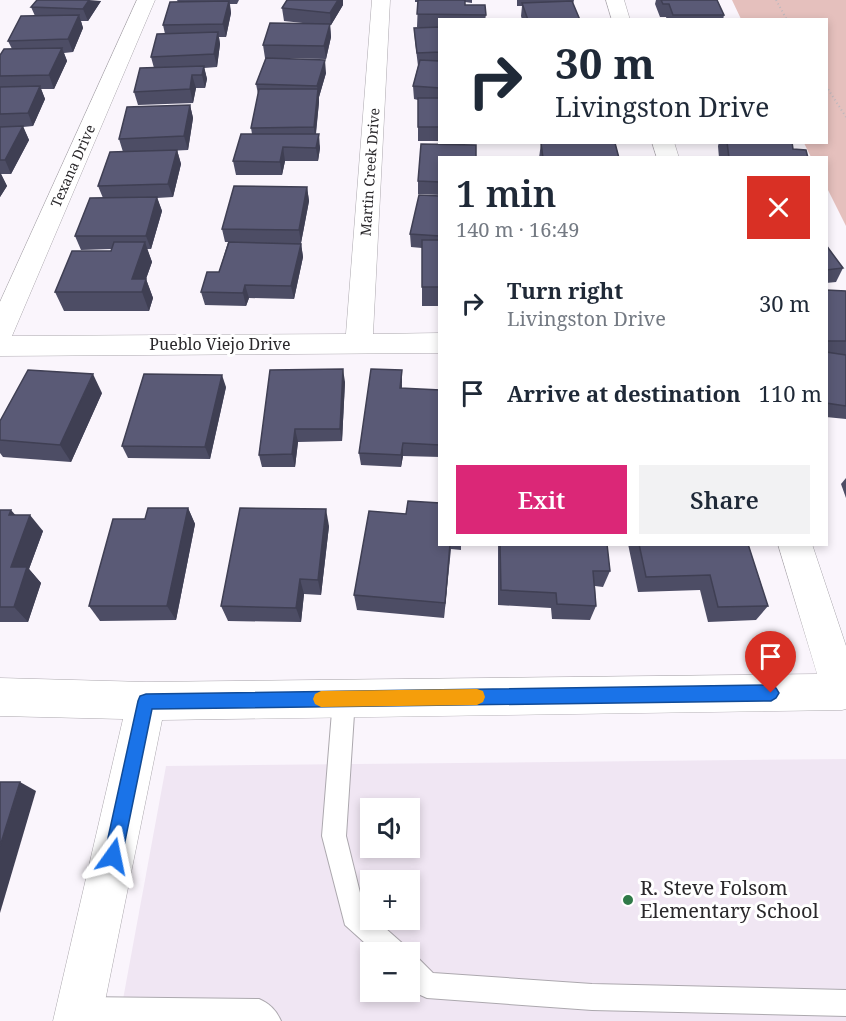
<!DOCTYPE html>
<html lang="en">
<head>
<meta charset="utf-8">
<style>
	body { margin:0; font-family:"Noto Serif",serif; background:#f2f2f3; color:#1f2937; height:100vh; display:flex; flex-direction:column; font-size:22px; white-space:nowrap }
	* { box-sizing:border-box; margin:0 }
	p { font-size:20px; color:#747a83 }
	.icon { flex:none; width:33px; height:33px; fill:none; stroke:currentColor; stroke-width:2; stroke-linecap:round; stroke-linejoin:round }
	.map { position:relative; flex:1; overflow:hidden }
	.side { position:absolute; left:438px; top:156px; width:390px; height:390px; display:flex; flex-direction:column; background:#fff; border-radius:0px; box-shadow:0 3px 9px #0003 }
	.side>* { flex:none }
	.top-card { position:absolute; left:438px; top:18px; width:390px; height:126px; border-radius:0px; box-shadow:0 3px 9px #0003; background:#fff; color:#1f2937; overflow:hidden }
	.tools { position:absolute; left:360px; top:798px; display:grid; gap:12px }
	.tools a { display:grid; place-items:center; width:60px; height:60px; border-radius:0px; background:#fff; box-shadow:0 3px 9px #0003; font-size:30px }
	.pin { position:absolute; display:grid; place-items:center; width:51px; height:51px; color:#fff; margin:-62px -26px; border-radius:50% 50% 50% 0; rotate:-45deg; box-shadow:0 0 6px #0007 }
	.pin .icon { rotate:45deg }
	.me { position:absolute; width:66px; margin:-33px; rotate:12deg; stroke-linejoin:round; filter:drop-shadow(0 0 4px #0008) }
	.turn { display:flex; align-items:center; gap:21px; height:126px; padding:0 18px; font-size:27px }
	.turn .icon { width:78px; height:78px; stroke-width:2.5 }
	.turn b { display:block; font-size:42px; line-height:51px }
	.round { display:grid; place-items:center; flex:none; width:63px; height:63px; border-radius:0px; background:#f2f2f3 }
	.summary { display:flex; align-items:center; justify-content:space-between; height:102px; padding:0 18px }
	h1 { font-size:36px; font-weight:600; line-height:45px }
	.action { display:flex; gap:12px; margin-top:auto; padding:12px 18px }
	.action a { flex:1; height:69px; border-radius:0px; background:#db2777; color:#fff; font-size:24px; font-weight:600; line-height:69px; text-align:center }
	.action a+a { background:#f2f2f3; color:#1f2937 }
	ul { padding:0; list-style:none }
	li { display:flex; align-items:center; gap:18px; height:90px; padding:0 18px }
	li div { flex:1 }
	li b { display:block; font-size:22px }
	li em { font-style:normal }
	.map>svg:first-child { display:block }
</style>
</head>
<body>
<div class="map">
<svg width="846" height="1021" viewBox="0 0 846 1021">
	<rect width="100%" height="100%" fill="#faf5fc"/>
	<path fill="#f0e6f3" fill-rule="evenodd" d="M 846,759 L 846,1021 L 119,1021 L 166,766 ZM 370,808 L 410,808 L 410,848 L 370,848 ZM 370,880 L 410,880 L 410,920 L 370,920 ZM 370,952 L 410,952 L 410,992 L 370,992 Z"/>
	<polygon fill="#e5c0bd" points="732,0 846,0 846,226 827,188 826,158 811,157 804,143 826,142 826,20 741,19"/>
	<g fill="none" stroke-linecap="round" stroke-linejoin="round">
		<defs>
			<g id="lane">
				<polygon points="344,689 351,692 355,699 346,836 364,909 370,914 370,920 376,920 402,943 405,952 375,952 345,925 322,836 333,699 337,692"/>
				<polygon points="410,955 419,959 433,973 592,984 846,990 846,1016 592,1010 427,998 418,994 410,986"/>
				<path d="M 80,997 L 259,999 C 270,1004 276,1010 281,1021 L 75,1021 L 71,1019 L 67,1010 L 71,1001 Z"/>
			</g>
			<g id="street">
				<polygon points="137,0 155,0 12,336 346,334 372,0 390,0 373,334 440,333 440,353 0,356 0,302"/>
				<polygon points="606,0 624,0 630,20 612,20"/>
				<polygon points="652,142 674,142 679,158 657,158"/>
				<polygon points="778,544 812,544 846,646 846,709 842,710 162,720 101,1021 53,1021 123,719 0,716 0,678 146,682 817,674"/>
			</g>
		</defs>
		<use href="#lane" stroke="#aca8ae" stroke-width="2"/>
		<use href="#street" stroke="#aca8ae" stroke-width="1"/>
		<g stroke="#bcb7bd" stroke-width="2" stroke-dasharray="1 3" stroke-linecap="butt">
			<polyline points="776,0 787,20"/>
			<polyline points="826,86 846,117"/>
		</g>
		<use href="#lane" fill="#fff" fill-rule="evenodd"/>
		<use href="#street" fill="#fff" fill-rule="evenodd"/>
	</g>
	<g fill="#4d4d65">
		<polygon points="177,0 239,0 237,4 230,4 231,13 226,37 219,37 220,44 217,67 204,68 207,79 205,88 196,88 193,103 138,105 134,92 154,68 151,57 165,34 163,25 178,2"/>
		<polygon points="415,0 472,0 472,3 465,2 465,5 486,15 485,20 440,20 440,27 417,27 418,2 415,2"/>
		<polygon points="517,0 574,0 573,4 580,20 522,20 521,16 522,6 517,6"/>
		<polygon points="656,0 717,0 724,15 723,20 667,20 666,17 660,17 655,4"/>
		<polygon points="101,1 88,21 81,21 83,28 73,52 64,53 67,61 54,89 41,89 45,99 33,126 23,127 29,140 11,174 1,174 7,186 0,197 0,55 12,49 8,41 35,16 31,7"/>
		<polygon points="343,5 331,25 330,25 331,37 326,59 271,58 326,73 319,97 319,102 316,134 320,148 318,161 285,161 282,175 236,175 233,161 252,134 251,128 258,94 256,84 266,58 265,58 263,45 312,24 284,21 282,8"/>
		<polygon points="440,27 440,141 418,141 418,100 414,99 413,86 418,66 415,41 414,28"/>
		<polygon points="190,105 193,118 188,150 167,151 177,150 181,164 173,197 157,198 162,211 151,249 147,249 152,262 146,279 153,298 149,311 64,311 55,292 111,251 111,249 81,250 75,236 103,198 98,186 123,152 119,139"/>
		<polygon points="547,142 615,142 619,158 539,158 541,143"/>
		<polygon points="719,142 792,142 793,149 808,158 719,158 718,146"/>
		<polygon points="440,158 440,195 418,194 418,181"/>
		<polygon points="307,187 309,201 301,243 303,257 294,299 249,298 246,306 205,305 201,292 219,272 228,242 225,242 222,229"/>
		<polygon points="440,196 440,306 422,306 422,248 411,247 410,234"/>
		<polygon points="826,245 843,268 836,282 826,283"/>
		<polygon points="826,290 846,291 846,419 826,417"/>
		<polygon points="345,382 342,441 298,442 295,467 262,467 259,455"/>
		<polygon points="402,383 402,389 440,390 440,457 403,456 401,467 361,465 359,453"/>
		<polygon points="226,387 210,459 128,458 122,446"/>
		<polygon points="102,393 71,462 3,457 0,453 0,421"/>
		<polygon points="846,478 846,498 841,484"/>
		<polygon points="188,508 195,524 176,620 100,621 89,606 145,519"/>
		<polygon points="0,510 16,515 43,531 29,569 41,583 28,622 0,622"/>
		<polygon points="406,514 440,544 461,544 461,550 451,549 444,618 357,610 354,595"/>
		<polygon points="329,526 321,595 304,594 301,622 228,621 221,606"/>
		<polygon points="498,544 607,544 610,571 603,587 595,586 596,606 590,620 552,619 551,608 498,605"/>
		<polygon points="628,544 748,544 768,606 756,620 708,622 700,590 638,592"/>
	</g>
	<g fill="#3f3f53">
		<polygon points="89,0 101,1 88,21 83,9"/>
		<polygon points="338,0 343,0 343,5 331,25 330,13"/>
		<polygon points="229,1 231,13 226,37 223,24"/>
		<polygon points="79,15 83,28 73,52 68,39"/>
		<polygon points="330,24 331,37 326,59 324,46"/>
		<polygon points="218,32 220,44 217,67 214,54"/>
		<polygon points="62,48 67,61 54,89 49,75"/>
		<polygon points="325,60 326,73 319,97 319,102 315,140 314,127 318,92 317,86"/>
		<polygon points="204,66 207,79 205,88 202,75"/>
		<polygon points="192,75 196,88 193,103 190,89"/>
		<polygon points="40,86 45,99 33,126 28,113"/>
		<polygon points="190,105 193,118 188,150 184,136"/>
		<polygon points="23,126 29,140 11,174 5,160"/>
		<polygon points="319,134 320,148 318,161 316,148"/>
		<polygon points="283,147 285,161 282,175 280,162"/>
		<polygon points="177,150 181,164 173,197 168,184"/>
		<polygon points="0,172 7,186 0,197"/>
		<polygon points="307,187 309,201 301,243 299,230"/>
		<polygon points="157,197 162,211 151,249 146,236"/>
		<polygon points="145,242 152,262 143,287 146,279 153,298 149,311 142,292 132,279"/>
		<polygon points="301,244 303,257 294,299 291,286"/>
		<polygon points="245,285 249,298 246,306 243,293"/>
		<polygon points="343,369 345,382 342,441 340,429"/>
		<polygon points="402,370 402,383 400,401 400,388"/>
		<polygon points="93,374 102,393 71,462 60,445"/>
		<polygon points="222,375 226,387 210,459 205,447"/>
		<polygon points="295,429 298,442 295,467 292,454"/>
		<polygon points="403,443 403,456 401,467 401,455"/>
		<polygon points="188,508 195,524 176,620 167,606"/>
		<polygon points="326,509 329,526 321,595 318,580"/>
		<polygon points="11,510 25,526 9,515"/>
		<polygon points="30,515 43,531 29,569 41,583 28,622 14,607 11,567"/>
		<polygon points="451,544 444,618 445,603"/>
		<polygon points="300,579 304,594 301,622 296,608"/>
		<polygon points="20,782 36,791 0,913 0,846"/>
	</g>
	<g fill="#5a5a76" stroke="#3f3f53" stroke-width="1.5">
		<polygon points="37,0 89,0 83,9 31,7"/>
		<polygon points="287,0 338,0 330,13 282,8"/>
		<polygon points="418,0 465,0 465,5 485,5 486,15 417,14"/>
		<polygon points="661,0 717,0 724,15 673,15 669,4 663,4"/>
		<polygon points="229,1 223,24 163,25 170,2"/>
		<polygon points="572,1 580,20 528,20 522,3"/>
		<polygon points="79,15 68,39 8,41 21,16"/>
		<polygon points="270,23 330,24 324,46 263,45"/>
		<polygon points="440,27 440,52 417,53 414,28"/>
		<polygon points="218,32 214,54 151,57 157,34"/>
		<polygon points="62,48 49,75 0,76 0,55 4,49"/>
		<polygon points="266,58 325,60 317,86 256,84"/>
		<polygon points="420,60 440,61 440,88 413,86"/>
		<polygon points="204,66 202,75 192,75 190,89 134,92 140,68"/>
		<polygon points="40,86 28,113 0,114 0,87"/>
		<polygon points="259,89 318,89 314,127 251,128"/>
		<rect x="418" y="98" width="22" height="29"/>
		<polygon points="190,105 184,136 119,139 127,107"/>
		<polygon points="23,126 5,160 0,160 0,127"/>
		<polygon points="241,134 319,134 316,148 283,147 280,162 233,161"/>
		<polygon points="727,142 792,142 793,149 806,150 808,158 729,158"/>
		<polygon points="541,143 615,143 619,158 543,158"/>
		<polygon points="421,144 476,145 476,158 440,158 440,182 418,181"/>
		<polygon points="177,150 168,184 98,186 110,152"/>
		<polygon points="234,186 307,187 299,230 222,229"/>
		<polygon points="419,195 440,196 440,236 410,234"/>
		<polygon points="157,197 146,236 75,236 90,198"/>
		<rect x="422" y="240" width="18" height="47"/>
		<polygon points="114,242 145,242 132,279 146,279 142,292 55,292 72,251 111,251"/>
		<polygon points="229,242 301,244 291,286 245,285 243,293 201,292 207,272 219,272"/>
		<polygon points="826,245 843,268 826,270"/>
		<polygon points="826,290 846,291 846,341 826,341"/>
		<polygon points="826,352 846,355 846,406 826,403"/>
		<polygon points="343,369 340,429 295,429 292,454 259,455 270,370"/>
		<polygon points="371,369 402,370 400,388 440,390 440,445 403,443 401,455 359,453"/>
		<polygon points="28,370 93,374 60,445 0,440 0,421"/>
		<polygon points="144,374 222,375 205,447 122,446"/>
		<polygon points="408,501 440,503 440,544 450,544 445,603 354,595 369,511 406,514"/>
		<polygon points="148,508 188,508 167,606 89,606 113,519 145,519"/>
		<polygon points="240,508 326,509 318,580 300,579 296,608 221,606"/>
		<polygon points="0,510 11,510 9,515 30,515 11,567 27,567 14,607 0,607"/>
		<polygon points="500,544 607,544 610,571 593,571 596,606 557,604 556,593 501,590"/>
		<polygon points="639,544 748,544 768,606 718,607 710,575 646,577"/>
		<polygon points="0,782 20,782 0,846"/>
	</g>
	<polygon fill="#1a73e8" stroke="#114b97" stroke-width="1.5" points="771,685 776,688 779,693 776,698 771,701 152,709 122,856 119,862 113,865 106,862 104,856 138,701 140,696 146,694"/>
	<polygon fill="#f59e0b" points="477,689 483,691 485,697 483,702 477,705 321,707 315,704 313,699 315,694 321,691"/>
	<circle fill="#307a48" stroke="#fff" stroke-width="2" cx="628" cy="900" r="6"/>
	<g text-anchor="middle" stroke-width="6" stroke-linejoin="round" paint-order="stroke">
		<g font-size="14" fill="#2a282b" stroke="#fff">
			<text transform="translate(73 166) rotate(-66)" y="5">Texana Drive</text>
			<text transform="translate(370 172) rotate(-86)" y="5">Martin Creek Drive</text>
		</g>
		<g font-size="16" fill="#2a282b" stroke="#fff">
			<text x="220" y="350">Pueblo Viejo Drive</text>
		</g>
		<g font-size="20" fill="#2a282b" stroke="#fff" text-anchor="start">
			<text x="640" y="895">R. Steve Folsom<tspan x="640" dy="23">Elementary School</tspan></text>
		</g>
	</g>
</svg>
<div class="tools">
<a><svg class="icon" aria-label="sound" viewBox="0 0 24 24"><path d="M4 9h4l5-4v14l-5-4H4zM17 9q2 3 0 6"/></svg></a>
<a>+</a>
<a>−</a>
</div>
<div class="pin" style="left:771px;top:693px;background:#d93025"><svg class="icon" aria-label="arrive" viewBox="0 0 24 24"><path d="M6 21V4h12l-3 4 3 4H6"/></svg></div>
<svg class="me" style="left:113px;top:856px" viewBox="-20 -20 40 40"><path d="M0-17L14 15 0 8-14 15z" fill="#1a73e8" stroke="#fff" stroke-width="4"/></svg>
<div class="top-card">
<div class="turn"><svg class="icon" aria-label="right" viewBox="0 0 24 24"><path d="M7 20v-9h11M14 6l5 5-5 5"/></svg><div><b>30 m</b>Livingston Drive</div></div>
</div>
<section class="side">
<div class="summary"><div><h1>1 min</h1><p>140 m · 16:49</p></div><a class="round" style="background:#d93025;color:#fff"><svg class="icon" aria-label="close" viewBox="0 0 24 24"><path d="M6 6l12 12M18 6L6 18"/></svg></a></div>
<ul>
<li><svg class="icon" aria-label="right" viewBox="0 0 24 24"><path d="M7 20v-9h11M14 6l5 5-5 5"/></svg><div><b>Turn right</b><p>Livingston Drive</p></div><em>30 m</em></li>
<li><svg class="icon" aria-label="arrive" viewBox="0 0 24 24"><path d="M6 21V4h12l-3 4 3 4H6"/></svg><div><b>Arrive at destination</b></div><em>110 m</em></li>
</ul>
<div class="action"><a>Exit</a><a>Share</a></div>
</section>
</div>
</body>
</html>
